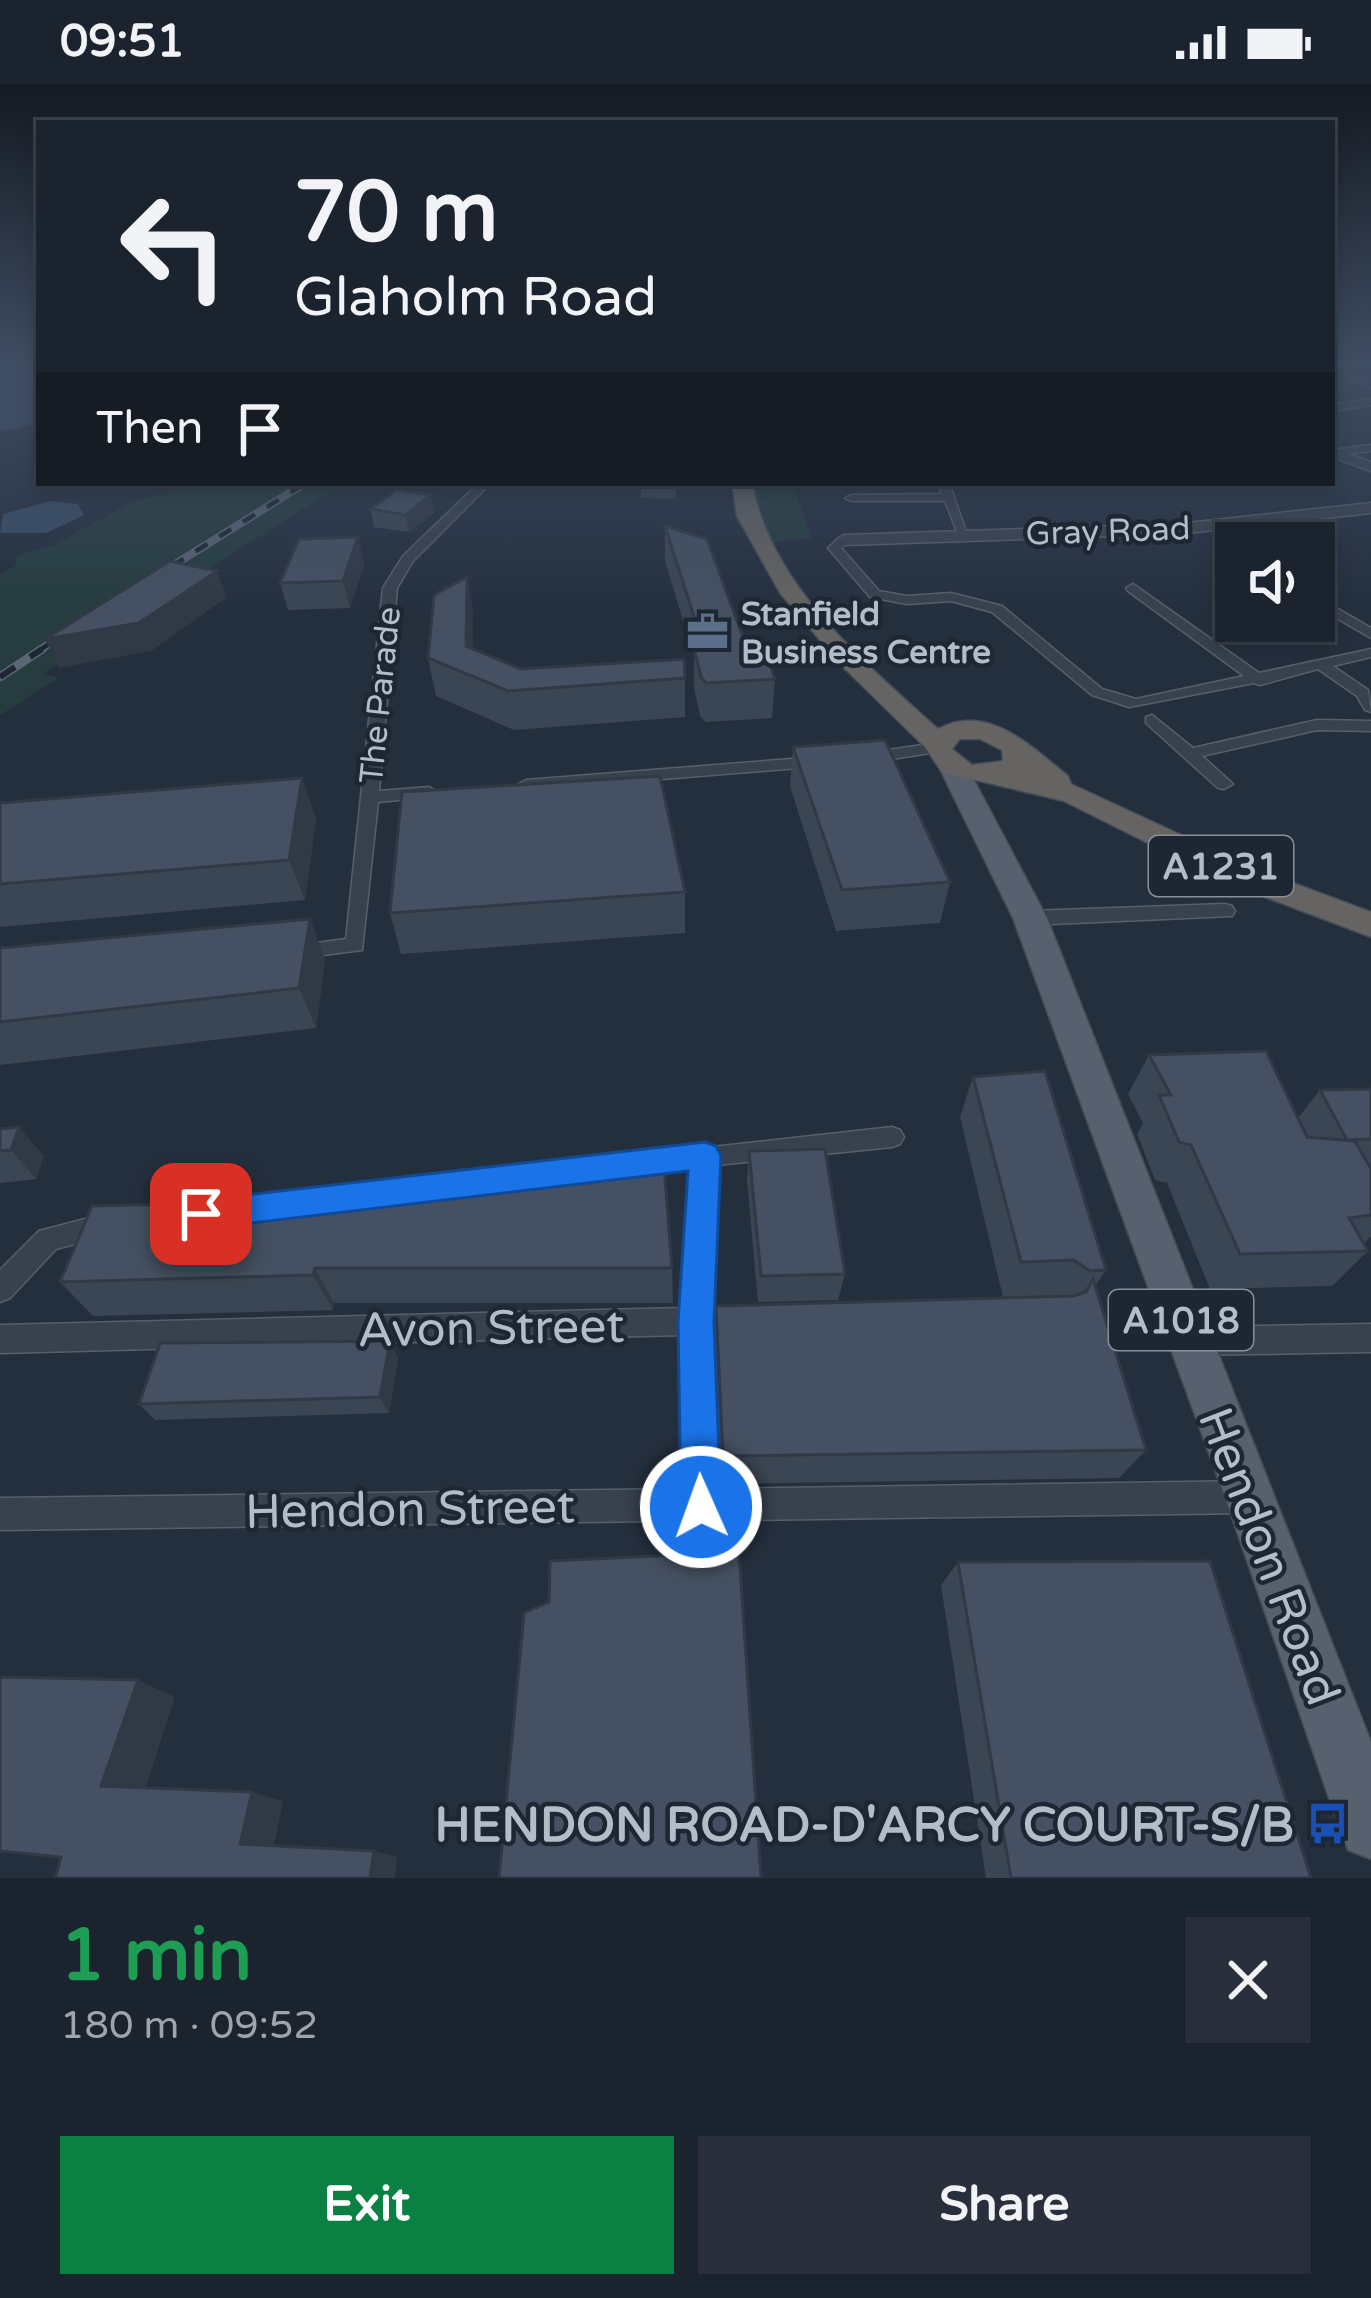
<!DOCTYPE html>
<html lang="en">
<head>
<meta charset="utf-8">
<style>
	body { margin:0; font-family:"Varela Round",sans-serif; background:#282f3a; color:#f1f3f6; height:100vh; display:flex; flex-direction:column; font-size:45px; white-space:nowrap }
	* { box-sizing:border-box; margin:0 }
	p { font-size:39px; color:#a0a4aa }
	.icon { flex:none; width:66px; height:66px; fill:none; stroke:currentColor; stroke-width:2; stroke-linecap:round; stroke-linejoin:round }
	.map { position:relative; height:1794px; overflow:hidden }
	.panel { display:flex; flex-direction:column; background:#1b232e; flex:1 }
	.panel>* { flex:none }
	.hud { position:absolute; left:36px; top:36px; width:1299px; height:366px; border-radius:0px; box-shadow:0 6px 18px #0003,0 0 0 3px #39404a; background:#1b232e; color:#f1f3f6; overflow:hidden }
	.buttons { position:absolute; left:1215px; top:438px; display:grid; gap:24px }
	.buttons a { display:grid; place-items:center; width:120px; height:120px; border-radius:0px; background:#1b232e; box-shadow:0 6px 18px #0003,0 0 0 3px #39404a; font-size:60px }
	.pin { position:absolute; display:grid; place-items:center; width:102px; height:102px; color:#fff; margin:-51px; border-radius:24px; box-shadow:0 6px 18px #0006 }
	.me { position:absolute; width:132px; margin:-66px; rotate:358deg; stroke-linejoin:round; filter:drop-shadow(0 0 9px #0008) }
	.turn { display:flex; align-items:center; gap:42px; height:252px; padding:0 60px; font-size:54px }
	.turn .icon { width:156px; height:156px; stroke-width:2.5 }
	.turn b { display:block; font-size:84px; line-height:102px }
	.then { display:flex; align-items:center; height:114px; padding:0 60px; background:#0003; gap:24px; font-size:45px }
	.round { display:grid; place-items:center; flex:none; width:126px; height:126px; border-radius:0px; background:#282f3a }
	.head { display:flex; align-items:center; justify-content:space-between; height:204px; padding:0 60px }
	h1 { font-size:72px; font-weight:700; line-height:90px; color:#1e9e55 }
	.cta { display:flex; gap:24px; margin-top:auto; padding:24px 60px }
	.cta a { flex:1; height:138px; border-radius:0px; background:#0b8043; color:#fff; font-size:48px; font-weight:700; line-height:138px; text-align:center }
	.cta a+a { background:#282f3a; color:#f1f3f6 }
	.status { display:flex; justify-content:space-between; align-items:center; height:84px; padding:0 60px; background:#1b232e; direction:ltr }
	.status svg { height:33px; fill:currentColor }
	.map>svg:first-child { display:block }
</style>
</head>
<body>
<div class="status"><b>09:51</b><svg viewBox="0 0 49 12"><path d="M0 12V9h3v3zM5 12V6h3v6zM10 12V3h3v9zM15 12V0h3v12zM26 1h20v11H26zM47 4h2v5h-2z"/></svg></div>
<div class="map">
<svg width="1371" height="1794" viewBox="0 0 1371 1794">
	<rect width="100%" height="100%" fill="#242f3e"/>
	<g fill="#263c3f">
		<polygon points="194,399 344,399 43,590 59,594 0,631 0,491 15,482 17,472 55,460 131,419"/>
		<polygon points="742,399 792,399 812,454 762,459"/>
	</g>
	<g fill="#394c67">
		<polygon points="0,278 39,278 39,339 0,348"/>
		<polygon points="50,417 78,420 84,431 46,449 0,449 3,430"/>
	</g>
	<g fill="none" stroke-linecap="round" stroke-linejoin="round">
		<defs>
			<g id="minor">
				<polygon points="1347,278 1371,282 1371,288 1348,280"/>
				<polygon points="1349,292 1371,298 1371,304 1349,296"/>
				<polygon points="1371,315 1371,321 1332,327 1332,321"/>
				<polygon points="1371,361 1371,367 1332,372 1332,366"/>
				<polygon points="479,399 491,399 413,477 397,504 379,707 429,703 438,708 429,713 378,718 362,866 293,875 286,873 283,868 286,863 346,855 383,504 403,472"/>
				<polygon points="949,399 968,453 958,450 945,417 851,417 845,414 851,411 942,410 938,400"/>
				<polygon points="974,399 1116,399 1110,402 979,403"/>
				<polygon points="840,453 848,453 850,456 841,464 879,507 907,512 951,509 1002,522 1102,605 1136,615 1244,592 1128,507 1126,504 1133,500 1259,589 1371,565 1371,573 1333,582 1368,606 1371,628 1365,626 1357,612 1318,585 1260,601 1254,599 1129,623 1092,611 992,528 951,517 907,520 870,513 828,464"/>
				<polygon points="1314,511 1371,544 1371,554 1314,521"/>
				<polygon points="1152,631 1193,664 1317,636 1371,637 1371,647 1317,646 1202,672 1233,700 1224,705 1218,704 1146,639 1146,633"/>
				<polygon points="937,659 943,661 943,667 866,679 858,674 866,669"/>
				<polygon points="817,673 823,674 823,682 526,706 517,701 526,696"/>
				<polygon points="1225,820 1232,822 1235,827 1232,832 1030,841 1020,834 1030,827"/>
				<polygon points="892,1043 900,1046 904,1053 900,1060 892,1063 717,1081 710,1224 743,1223 753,1227 757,1236 753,1245 743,1249 710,1250 716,1405 1251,1397 1262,1402 1267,1413 1262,1424 1251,1429 0,1446 0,1414 685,1405 682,1251 0,1269 0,1241 683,1224 692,1084 640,1089 631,1086 628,1079 631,1072"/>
				<polygon points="376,1099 385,1102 389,1110 385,1118 376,1121 294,1131 285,1128 281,1120 285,1112 294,1109"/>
				<polygon points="108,1129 117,1133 121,1141 117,1149 56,1165 10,1214 0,1218 0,1186 39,1147"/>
				<polygon points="1371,1240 1371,1268 1189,1271 1179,1267 1175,1257 1179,1247 1189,1243"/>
			</g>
			<g id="tertiary">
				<polygon points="1332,364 1371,378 1371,387 1332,373"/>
				<polygon points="1371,419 1371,429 1178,450 844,461 836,456 844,451 1178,440"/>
			</g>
			<polygon id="primary" points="953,674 967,683 1047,834 1371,1658 1371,1775 1348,1766 1339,1743 1225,1413 1013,834 939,683"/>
			<path id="trunk" d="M 732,399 L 752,399 C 771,502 864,578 938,645 C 988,618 1032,663 1068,692 L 1071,700 L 1250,783 L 1371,828 L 1371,853 L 1228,799 L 1064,717 L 942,688 L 924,662 L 841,581 L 780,509 L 737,432 ZM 960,655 L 980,655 L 1002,666 L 1003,677 L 972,681 L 952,665 Z"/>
		</defs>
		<use href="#minor" stroke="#565f6c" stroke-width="3"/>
		<use href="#tertiary" stroke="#565f6c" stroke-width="3"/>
		<use href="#primary" stroke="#414a57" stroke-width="3"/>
		<use href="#trunk" stroke="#434c59" stroke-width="3"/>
		<use href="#minor" fill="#38414e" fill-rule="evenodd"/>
		<use href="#tertiary" fill="#38414e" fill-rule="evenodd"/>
		<use href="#primary" fill="#56606e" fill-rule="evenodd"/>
		<use href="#trunk" fill="#656462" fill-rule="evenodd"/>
		<defs>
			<polyline id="rail-far2" points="294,406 306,399"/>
			<g id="rail-far1">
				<polyline points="148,497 299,403"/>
				<polyline points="37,568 77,541"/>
			</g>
			<polyline id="rail" points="0,593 42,565"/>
		</defs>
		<use href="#rail-far2" stroke="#5a6575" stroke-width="4.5"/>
		<use href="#rail-far1" stroke="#5a6575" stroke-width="8"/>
		<use href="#rail" stroke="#5a6575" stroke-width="9"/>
		<use href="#rail-far2" stroke="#1d2633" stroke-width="3" stroke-dasharray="10" stroke-linecap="butt"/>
		<use href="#rail-far1" stroke="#1d2633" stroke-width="4.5" stroke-dasharray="14" stroke-linecap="butt"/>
		<use href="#rail" stroke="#1d2633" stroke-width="6" stroke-dasharray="18" stroke-linecap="butt"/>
	</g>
	<g fill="#3b4654">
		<polygon points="640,399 677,399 675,415 641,414"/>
		<polygon points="371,425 434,428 409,448 374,443"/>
		<polygon points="665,442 746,561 775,595 772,634 706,638 700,632 694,603 694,572 665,477"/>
		<polygon points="358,453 364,480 350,524 288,526 280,499"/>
		<polygon points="467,493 473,529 473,565 521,585 685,594 685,633 514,646 436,612 428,574"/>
		<polygon points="793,663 950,798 940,839 836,847 790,702"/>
		<polygon points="0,719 316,734 305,816 0,843"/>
		<polygon points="685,808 685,849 401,870 390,829"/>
		<polygon points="310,835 325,876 316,944 0,981 0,864"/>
		<polygon points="1149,971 1298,1034 1320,1006 1371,1005 1371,1152 1364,1160 1368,1167 1332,1202 1210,1205 1167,1099 1155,1096 1137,1050 1143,1039 1128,1010"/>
		<polygon points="973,993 1106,1186 1095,1202 1146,1366 1119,1394 720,1400 715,1255 716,1222 1055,1213 1003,1213 960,1033"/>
		<polygon points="0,1045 44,1072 36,1095 0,1099"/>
		<polygon points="749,1067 845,1190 838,1216 758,1218 747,1096"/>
		<polygon points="92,1122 672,1184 673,1219 334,1219 333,1226 93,1232 60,1198"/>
		<polygon points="390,1257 398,1274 389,1329 155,1336 139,1320"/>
		<polygon points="958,1478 1311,1794 986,1794 941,1501"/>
	</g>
	<g fill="#303945">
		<polygon points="431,411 434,428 409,448 405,431"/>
		<polygon points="358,453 364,480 350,524 343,497"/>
		<polygon points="217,487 226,514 151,567 59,584 45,555"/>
		<polygon points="467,493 473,529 473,592 466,562"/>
		<polygon points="302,694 316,734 305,816 289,776"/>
		<polygon points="310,835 325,876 316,944 299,904"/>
		<polygon points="19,1043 44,1072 36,1095 11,1066"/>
		<polygon points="315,1184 334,1219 333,1226 313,1191"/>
		<polygon points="390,1257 398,1274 389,1329 380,1313"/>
		<polygon points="138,1596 175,1613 143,1712 101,1702"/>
		<polygon points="252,1708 283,1717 273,1766 240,1760"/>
		<polygon points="374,1767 397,1773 395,1794 370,1794"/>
	</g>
	<g fill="#455162" stroke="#303945" stroke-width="3">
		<polygon points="397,406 431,411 405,431 371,425"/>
		<polygon points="665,442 707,455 746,561 763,560 775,595 706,599 701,593 694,564 704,564"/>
		<polygon points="358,453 343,497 280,499 299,455"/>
		<polygon points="170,477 217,487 139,539 45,555"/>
		<polygon points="467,493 466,562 521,585 684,575 685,594 508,607 428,574 434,511"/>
		<polygon points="885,656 950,798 842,806 793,663"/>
		<polygon points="660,692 685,808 390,829 402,708"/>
		<polygon points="302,694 289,776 0,800 0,719"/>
		<polygon points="310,835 299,904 0,938 0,864"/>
		<polygon points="1266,967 1307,1053 1355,1057 1371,1085 1371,1131 1349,1134 1368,1167 1240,1170 1191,1061 1179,1058 1159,1011 1171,1011 1149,971"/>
		<polygon points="1045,987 1106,1186 1090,1187 1074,1176 1021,1178 973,993"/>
		<polygon points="1371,1005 1371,1055 1347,1056 1320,1006"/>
		<polygon points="19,1043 11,1066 0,1067 0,1045"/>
		<polygon points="825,1065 845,1190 761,1192 749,1067"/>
		<polygon points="663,1069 672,1184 315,1184 313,1191 60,1198 92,1122 351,1116 354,1101"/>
		<polygon points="1093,1195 1146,1366 723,1372 716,1222 1074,1212 1086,1208"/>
		<polygon points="390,1257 380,1313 139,1320 160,1259"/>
		<polygon points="739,1468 761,1794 499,1794 524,1529 549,1518 550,1477"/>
		<polygon points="1210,1477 1311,1794 1011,1794 958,1478"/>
		<polygon points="0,1593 138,1596 101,1702 252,1708 240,1760 374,1767 370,1794 55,1794 61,1773 0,1767"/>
	</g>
	<linearGradient id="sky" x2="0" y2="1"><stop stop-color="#141a22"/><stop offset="0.53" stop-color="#3f4d63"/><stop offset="1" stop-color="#3f4d63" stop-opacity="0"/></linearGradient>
	<rect width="1371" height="529" fill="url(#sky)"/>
	<polygon fill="#1a73e8" stroke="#114b97" stroke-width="3" points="705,1058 716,1062 721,1072 714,1238 721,1423 715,1438 701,1443 687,1438 681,1423 678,1238 688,1087 201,1145 190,1141 185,1130 190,1120 201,1116"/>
	<defs>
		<symbol id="office-bare" viewBox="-9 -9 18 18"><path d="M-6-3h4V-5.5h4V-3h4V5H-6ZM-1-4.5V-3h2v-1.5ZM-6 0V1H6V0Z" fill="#5c6f8a" stroke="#1d2633" stroke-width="2.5" paint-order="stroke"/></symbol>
		<symbol id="bus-bare" viewBox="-9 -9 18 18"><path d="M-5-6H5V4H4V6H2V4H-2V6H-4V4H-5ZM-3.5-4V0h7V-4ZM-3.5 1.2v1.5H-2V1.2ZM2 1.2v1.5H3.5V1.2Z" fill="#1a4fb4" stroke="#1d2633" stroke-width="2.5" paint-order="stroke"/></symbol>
	</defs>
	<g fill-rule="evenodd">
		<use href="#office-bare" x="678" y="518" width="59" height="59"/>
		<use href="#bus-bare" x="1298" y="1710" width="59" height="59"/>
	</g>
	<g text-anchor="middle" stroke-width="9" stroke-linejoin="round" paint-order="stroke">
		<g font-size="33" fill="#b4bcc9" stroke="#1d2633">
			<text transform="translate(1108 446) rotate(-2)" y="12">Gray Road</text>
			<text transform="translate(379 611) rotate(-84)" y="12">The Parade</text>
		</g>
		<g font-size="33" font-weight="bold" fill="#b4bcc9" stroke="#1d2633" text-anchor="start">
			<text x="741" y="541">Stanfield<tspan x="741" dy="38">Business Centre</tspan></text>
		</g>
		<g fill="#1d2633" stroke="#878f9c" stroke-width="3">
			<rect x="1149" y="752" width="144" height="60" rx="9"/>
			<rect x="1109" y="1206" width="144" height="60" rx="9"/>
		</g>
		<g font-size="36" font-weight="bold" fill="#b4bcc9">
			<text x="1221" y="795">A1231</text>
			<text x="1181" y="1249">A1018</text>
		</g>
		<g font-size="48" fill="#b4bcc9" stroke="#1d2633">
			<text transform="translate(491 1243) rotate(-1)" y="17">Avon Street</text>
			<text transform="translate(410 1424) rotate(-1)" y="17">Hendon Street</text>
			<text transform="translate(1270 1472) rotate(69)" y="17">Hendon Road</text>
		</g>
		<g font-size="48" font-weight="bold" fill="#b4bcc9" stroke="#1d2633" text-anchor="end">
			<text x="1294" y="1757">HENDON ROAD-D'ARCY COURT-S/B</text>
		</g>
	</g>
</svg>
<div class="buttons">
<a><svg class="icon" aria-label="sound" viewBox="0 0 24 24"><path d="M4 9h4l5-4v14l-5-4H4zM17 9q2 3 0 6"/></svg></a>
</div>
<div class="pin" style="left:201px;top:1130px;background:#d93025"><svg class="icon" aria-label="arrive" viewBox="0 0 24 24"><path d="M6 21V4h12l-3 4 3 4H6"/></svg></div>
<svg class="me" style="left:701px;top:1423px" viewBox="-20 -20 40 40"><circle r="17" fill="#1a73e8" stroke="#fff" stroke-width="3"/><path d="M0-11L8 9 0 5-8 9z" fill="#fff"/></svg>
<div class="hud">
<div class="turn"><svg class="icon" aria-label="left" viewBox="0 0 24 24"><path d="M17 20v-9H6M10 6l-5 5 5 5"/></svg><div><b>70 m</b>Glaholm Road</div></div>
<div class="then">Then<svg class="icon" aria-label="arrive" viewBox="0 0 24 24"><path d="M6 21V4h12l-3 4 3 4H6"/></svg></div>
</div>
</div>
<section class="panel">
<div class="head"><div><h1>1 min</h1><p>180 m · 09:52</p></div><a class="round"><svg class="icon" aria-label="close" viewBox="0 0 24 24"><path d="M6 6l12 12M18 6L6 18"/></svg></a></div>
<div class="cta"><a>Exit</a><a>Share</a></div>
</section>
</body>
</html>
